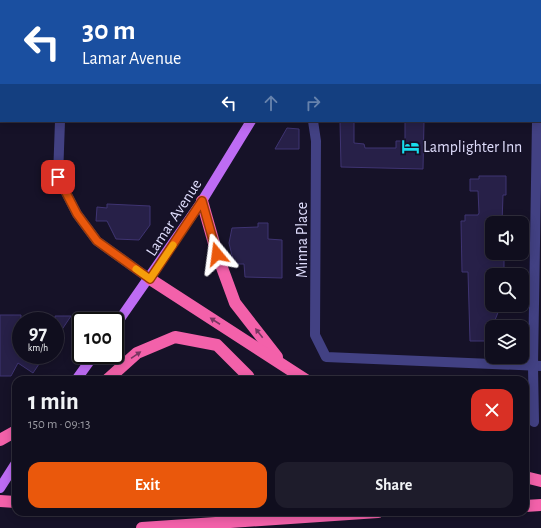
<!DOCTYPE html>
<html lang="en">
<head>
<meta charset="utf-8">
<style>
	body { margin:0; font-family:"Alegreya Sans",sans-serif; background:#1e1c2b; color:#f1f3f6; height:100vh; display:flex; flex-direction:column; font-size:15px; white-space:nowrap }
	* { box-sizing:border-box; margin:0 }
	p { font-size:13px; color:#9c9ca4 }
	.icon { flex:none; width:22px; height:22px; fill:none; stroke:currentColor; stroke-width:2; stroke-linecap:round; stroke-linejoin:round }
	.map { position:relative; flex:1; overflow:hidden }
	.side { position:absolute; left:12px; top:376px; width:517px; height:140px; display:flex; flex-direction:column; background:#100e1e; border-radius:12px; box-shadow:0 2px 10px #0003,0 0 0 1px #302e3c }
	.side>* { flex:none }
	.hud { position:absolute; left:0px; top:0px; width:541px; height:122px; box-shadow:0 2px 10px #0003,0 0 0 1px #302e3c; background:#1a4fa0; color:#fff; overflow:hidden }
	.fabs { position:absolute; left:485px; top:216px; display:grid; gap:8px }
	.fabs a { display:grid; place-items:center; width:44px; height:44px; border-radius:8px; background:#100e1e; box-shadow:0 2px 10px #0003,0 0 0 1px #302e3c; font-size:20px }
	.speed { position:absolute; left:12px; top:312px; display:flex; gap:8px; font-size:20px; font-weight:700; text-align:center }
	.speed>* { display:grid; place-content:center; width:52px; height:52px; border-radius:50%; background:#100e1e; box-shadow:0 2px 10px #0003,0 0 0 1px #302e3c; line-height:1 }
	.speed small { font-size:10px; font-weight:400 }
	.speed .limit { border:2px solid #111; border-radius:6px; background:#fff; color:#111 }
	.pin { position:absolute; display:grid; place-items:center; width:34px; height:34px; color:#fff; margin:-17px; border-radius:8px; box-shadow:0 2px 6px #0006 }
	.me { position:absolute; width:44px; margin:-22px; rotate:344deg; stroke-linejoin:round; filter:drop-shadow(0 0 3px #0008) }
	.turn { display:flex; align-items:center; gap:14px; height:84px; padding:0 16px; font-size:18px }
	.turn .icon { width:52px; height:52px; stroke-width:2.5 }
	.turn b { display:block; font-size:28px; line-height:34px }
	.lanes { display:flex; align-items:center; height:38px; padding:0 16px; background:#0003; justify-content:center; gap:20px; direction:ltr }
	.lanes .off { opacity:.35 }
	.round { display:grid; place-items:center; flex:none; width:42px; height:42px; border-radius:12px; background:#1e1c2b }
	.head { display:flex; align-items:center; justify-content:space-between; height:68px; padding:0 16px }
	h1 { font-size:24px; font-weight:700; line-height:30px }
	.primary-button { display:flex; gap:8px; margin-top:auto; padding:8px 16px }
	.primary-button a { flex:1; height:46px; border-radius:12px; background:#ea580c; color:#fff; font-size:16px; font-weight:700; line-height:46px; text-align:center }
	.primary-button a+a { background:#1e1c2b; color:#f1f3f6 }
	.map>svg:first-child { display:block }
</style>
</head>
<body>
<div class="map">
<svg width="541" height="528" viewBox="0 0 541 528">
	<rect width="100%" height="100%" fill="#161228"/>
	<g fill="#272048" stroke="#3f3472">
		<polygon points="340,121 354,121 354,143 364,144 365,148 396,148 396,141 405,141 405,121 424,121 423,169 341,167"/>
		<polygon points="287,128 299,129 299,149 275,149"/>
		<polygon points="479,176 506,176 506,195 503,195 502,223 492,223 492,253 504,253 504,273 492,273 492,305 501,305 495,320 495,327 492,327 492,341 470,341 468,272 462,272 461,221 465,221 465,215 478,215 479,213 478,191 470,191 470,179 479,179"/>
		<polygon points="107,204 150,206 150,225 139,240 116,239 107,221 96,221 97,207 107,208"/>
		<polygon points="258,223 268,223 268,239 282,240 282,278 245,277 244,264 234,264 229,243 232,228 258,227"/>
		<polygon points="0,315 21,315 21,355 45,355 33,373 18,363 11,376 0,376"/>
		<polygon points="55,316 71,316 55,340"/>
	</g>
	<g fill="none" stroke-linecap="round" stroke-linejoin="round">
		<g stroke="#424183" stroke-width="10">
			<polyline points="63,1 63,0"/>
			<polyline points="60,121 58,177 77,214 97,241 150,279"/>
			<polyline points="313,121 316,141 315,335 326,357 541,366"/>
			<polyline points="534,422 533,366 537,121"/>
		</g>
		<g stroke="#be6cf4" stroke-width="10">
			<polyline points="326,1 326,0"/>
			<polyline points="0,25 1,25"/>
			<polyline points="540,40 541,40"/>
			<polyline points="115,326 202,201 251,121"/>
			<polyline points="76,380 94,355"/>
			<polyline points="0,488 16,463"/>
		</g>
		<g stroke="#f361aa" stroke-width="12">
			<polyline points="202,201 217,254 235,303 277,357"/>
			<polyline points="150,279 306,380"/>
			<polyline points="107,380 137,353 175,337 217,345 248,376 250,380"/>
			<polyline points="0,440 16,431"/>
			<polyline points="525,477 541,481"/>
			<polyline points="0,501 16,502"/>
			<polyline points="525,506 541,505"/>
			<polyline points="142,528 378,512"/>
		</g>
	</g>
	<defs><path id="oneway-solid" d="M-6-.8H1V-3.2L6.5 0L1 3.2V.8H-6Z"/></defs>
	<g fill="#793662">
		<use href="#oneway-solid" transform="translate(215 321) rotate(-147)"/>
		<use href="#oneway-solid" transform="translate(259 333) rotate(-128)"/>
		<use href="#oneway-solid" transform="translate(136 355) rotate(-34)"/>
	</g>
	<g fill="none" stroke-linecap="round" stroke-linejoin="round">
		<defs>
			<polyline id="route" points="58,177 77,214 97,241 150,279 202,201 217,254"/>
		</defs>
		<use href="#route" stroke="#983908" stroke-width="10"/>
		<use href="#route" stroke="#ea580c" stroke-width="7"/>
		<polyline stroke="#f59e0b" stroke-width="7" points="136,269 150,279 173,245"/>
	</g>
	<defs>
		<symbol id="hotel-bare" viewBox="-9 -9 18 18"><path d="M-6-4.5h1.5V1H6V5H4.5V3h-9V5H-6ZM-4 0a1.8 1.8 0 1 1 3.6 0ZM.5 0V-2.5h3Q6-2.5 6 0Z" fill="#18dded" stroke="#161228" stroke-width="2.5" paint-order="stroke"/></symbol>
	</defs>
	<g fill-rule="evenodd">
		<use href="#hotel-bare" x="398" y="134" width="25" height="25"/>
	</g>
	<g text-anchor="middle" stroke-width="3" stroke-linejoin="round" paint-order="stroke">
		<g font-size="16" fill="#dfddfc" stroke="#161228" text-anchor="start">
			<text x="423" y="152">Lamplighter Inn</text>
		</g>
		<g font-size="16" fill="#dfddfc" stroke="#161228">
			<text transform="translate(173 217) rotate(-57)" y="6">Lamar Avenue</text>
			<text transform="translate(301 240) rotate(-90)" y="6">Minna Place</text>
		</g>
	</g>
</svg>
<div class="fabs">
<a><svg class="icon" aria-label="sound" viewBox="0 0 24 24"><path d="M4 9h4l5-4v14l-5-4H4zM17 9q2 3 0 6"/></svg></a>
<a><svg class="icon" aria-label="search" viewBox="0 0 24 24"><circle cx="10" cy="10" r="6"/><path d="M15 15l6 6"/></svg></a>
<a><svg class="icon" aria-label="layers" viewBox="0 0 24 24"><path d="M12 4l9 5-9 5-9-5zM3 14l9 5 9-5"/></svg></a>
</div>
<div class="speed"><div>97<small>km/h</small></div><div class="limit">100</div></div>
<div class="pin" style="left:58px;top:177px;background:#d93025"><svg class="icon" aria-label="arrive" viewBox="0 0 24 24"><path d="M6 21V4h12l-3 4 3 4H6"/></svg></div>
<svg class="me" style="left:217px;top:254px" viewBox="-20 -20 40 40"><path d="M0-17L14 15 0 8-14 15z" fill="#ea580c" stroke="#fff" stroke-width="4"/></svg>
<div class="hud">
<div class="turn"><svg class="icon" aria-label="left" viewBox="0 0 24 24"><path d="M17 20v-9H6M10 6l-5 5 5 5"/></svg><div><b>30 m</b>Lamar Avenue</div></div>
<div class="lanes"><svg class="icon" aria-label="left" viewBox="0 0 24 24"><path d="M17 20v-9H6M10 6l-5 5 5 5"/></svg><svg class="icon off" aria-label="ahead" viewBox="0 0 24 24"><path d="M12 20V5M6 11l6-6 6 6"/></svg><svg class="icon off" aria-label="right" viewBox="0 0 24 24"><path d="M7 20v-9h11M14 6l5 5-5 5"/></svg></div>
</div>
<section class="side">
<div class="head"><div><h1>1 min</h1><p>150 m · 09:13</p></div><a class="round" style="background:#d93025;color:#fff"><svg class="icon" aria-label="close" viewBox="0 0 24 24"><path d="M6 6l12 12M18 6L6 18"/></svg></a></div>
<div class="primary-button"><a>Exit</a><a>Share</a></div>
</section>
</div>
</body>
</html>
